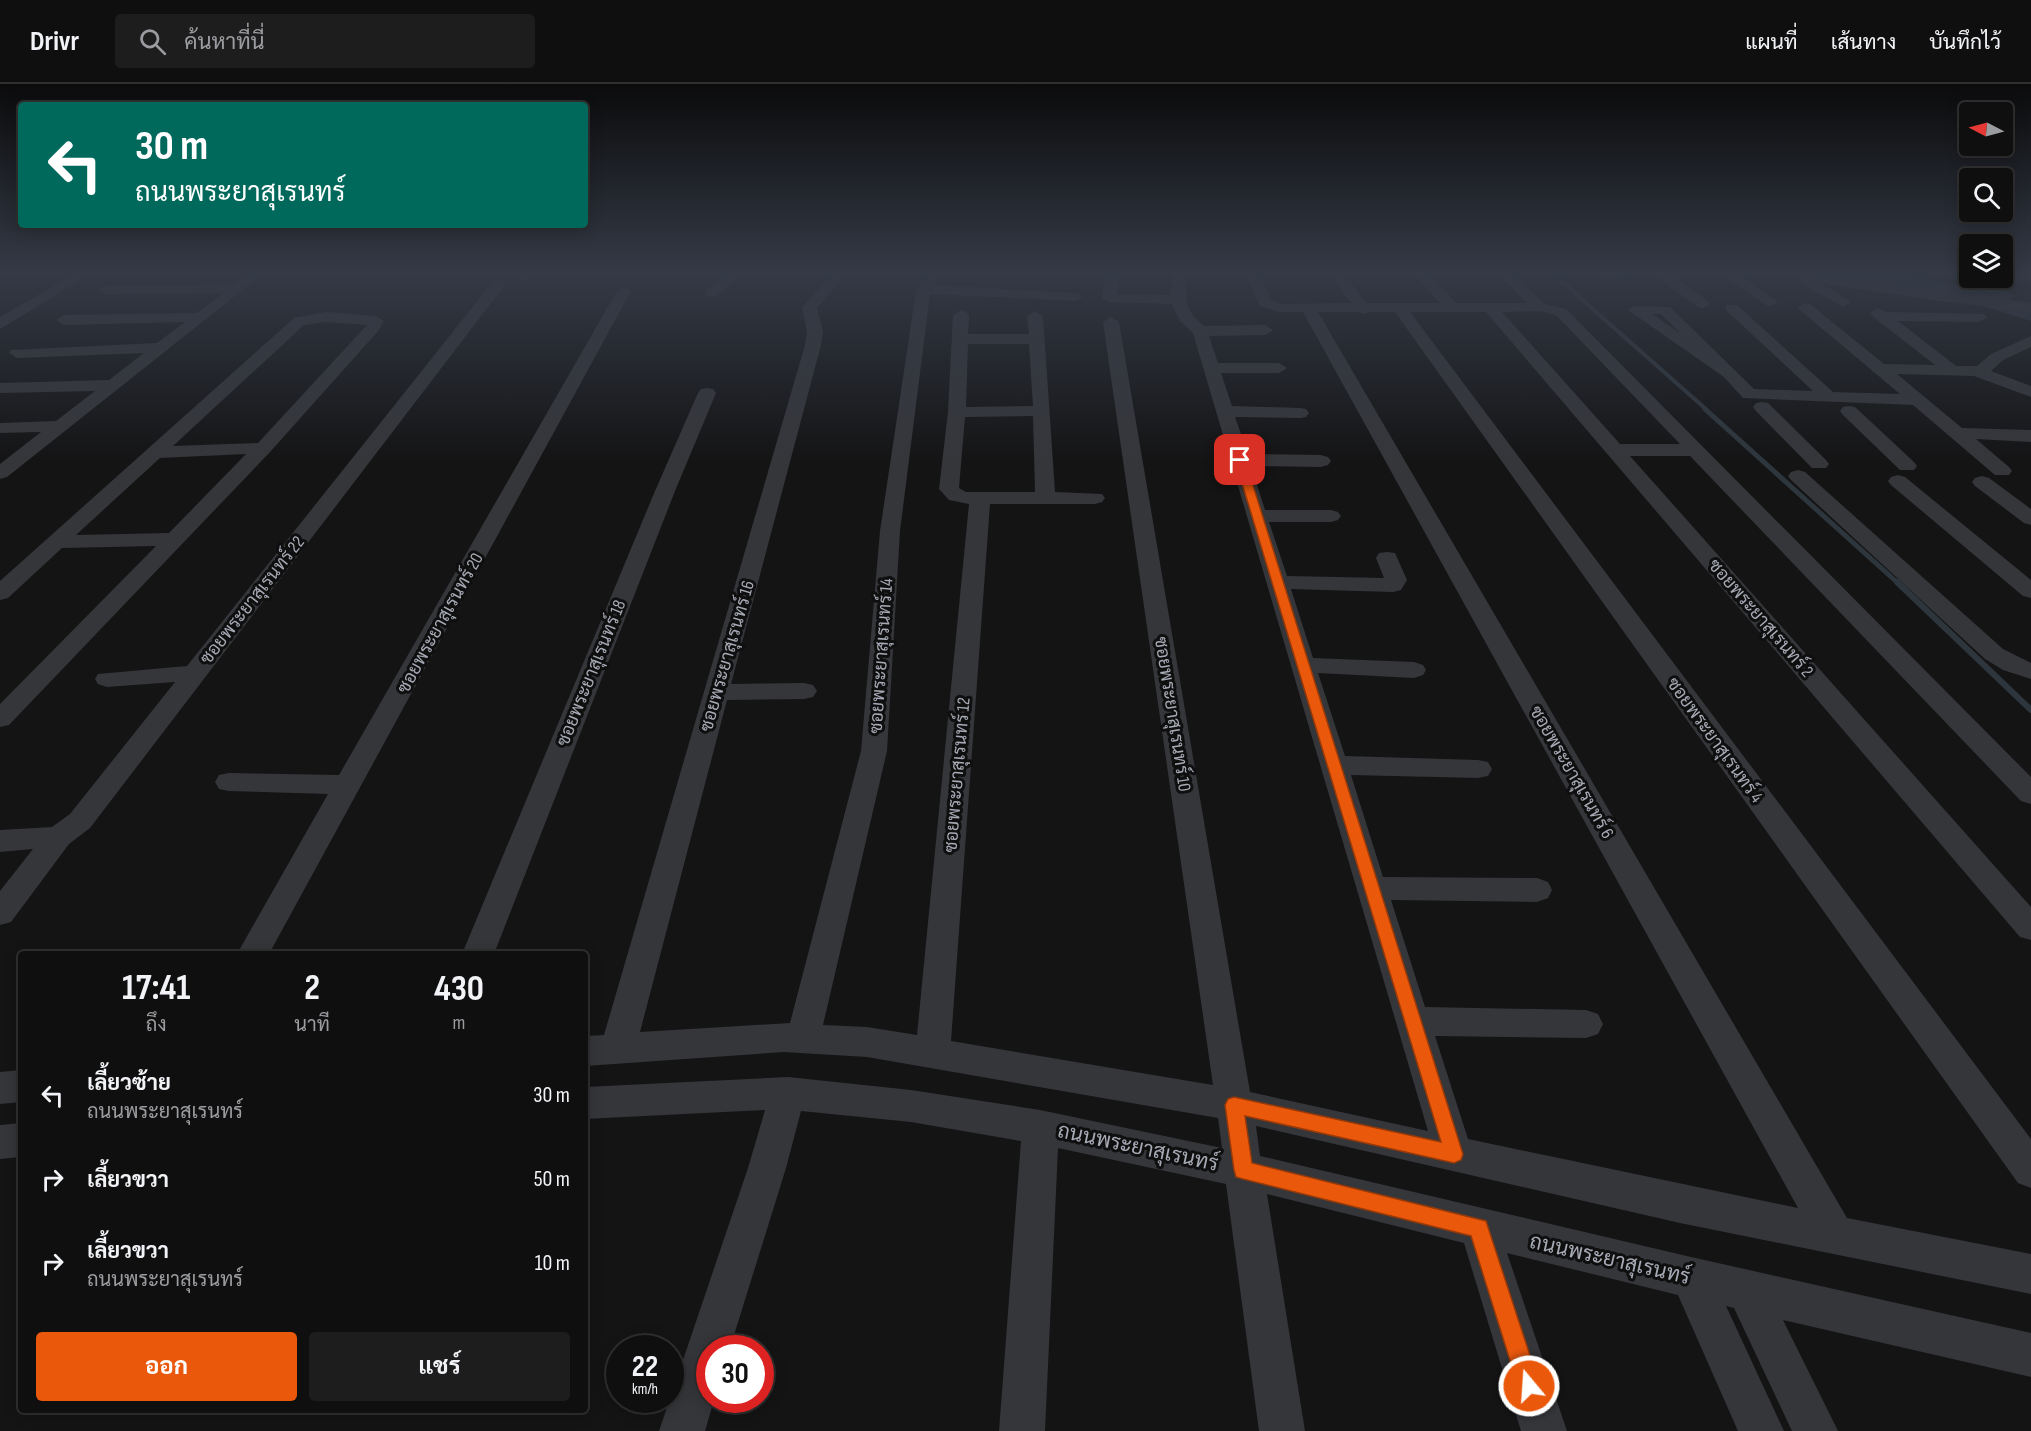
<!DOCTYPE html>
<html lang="th">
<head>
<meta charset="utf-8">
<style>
	body { margin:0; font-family:"Sofia Sans Condensed",Sarabun,sans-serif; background:#1d1d1e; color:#f1f3f6; height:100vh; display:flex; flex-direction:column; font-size:22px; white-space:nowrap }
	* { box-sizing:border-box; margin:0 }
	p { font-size:20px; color:#9b9c9f }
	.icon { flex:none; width:33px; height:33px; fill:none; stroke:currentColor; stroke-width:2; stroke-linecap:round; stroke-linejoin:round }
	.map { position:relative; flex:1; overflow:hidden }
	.panel { position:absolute; left:18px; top:867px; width:570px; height:462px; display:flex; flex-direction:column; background:#0f0f10; border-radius:6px; box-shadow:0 3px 15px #0003,0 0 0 2px #2f2f30 }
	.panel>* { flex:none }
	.top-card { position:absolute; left:18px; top:18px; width:570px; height:126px; border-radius:6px; box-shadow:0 3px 15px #0003,0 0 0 2px #2f2f30; background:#00695c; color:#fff; overflow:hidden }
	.needle { width:39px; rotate:276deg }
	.buttons { position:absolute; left:1959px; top:18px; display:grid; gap:12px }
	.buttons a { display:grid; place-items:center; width:54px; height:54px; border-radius:6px; background:#0f0f10; box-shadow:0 3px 15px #0003,0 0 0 2px #2f2f30; font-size:30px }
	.speed { position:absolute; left:606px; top:1251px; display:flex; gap:12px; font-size:30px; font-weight:700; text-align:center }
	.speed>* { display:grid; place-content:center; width:78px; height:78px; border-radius:50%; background:#0f0f10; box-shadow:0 3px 15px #0003,0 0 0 2px #2f2f30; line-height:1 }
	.speed small { font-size:15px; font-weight:400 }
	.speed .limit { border:9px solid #d22; background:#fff; color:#111 }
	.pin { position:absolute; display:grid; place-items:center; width:51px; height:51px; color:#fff; margin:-26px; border-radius:12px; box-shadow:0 3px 9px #0006 }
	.me { position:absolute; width:66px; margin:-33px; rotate:342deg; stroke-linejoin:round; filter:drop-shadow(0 0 4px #0008) }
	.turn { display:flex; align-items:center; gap:21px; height:126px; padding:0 18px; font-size:27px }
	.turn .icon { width:78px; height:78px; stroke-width:2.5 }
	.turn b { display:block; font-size:42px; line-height:51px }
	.eta { display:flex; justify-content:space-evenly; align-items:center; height:102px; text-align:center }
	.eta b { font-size:36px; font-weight:700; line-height:42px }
	.button { display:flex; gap:12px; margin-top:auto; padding:12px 18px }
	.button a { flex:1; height:69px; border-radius:6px; background:#ea580c; color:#fff; font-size:24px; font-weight:700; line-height:69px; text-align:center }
	.button a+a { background:#1d1d1e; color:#f1f3f6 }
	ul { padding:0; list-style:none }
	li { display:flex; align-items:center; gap:18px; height:84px; padding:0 18px }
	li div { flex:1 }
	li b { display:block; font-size:22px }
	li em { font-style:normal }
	header { display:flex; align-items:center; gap:36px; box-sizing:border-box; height:84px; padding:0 30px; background:#0f0f10; border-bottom:2px solid #2f2f30 }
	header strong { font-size:28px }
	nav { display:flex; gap:33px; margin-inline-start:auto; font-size:21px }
	.search { width:420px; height:54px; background:#1d1d1e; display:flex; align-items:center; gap:15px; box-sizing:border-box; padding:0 21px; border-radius:6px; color:#9b9c9f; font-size:22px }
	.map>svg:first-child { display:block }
</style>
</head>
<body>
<header>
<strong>Drivr</strong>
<div class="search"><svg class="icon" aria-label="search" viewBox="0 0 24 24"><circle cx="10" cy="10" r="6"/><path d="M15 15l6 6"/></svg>ค้นหาที่นี่</div>
<nav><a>แผนที่</a><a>เส้นทาง</a><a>บันทึกไว้</a></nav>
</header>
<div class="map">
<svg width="2031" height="1347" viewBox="0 0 2031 1347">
	<rect width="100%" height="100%" fill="#141415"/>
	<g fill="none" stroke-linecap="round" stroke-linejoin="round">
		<polyline stroke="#2e363d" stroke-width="4" points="1552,189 1707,326"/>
		<polyline stroke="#2e363d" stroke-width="5" points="1705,325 1899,500"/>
		<polyline stroke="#2e363d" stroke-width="6" points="1897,498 2031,626"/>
		<path fill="#2e363d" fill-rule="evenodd" d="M 1816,189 C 1887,182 1963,200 2031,222 L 2031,237 L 1994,225 L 1921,208 L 1827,196 L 1819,194 Z"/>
		<g fill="#35363a" fill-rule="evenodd">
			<polygon points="249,189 264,189 7,393 0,395 0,380 41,348 0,349 0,339 56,337 95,307 0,309 0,299 109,296 144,269 17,274 9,269 11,266 157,259 185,238 64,241 56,236 64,231 197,229 223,209 105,210 98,206 105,202 234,200"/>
			<polygon points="417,189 433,189 422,195 417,194 415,191"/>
			<polygon points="520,189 536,189 522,197 515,193"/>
			<polygon points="728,189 743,189 717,212 707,212 705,209 707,206"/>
			<path d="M 833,189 L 847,189 L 817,224 L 823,248 L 821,261 L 731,600 L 804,599 L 813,601 L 817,607 L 813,613 L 804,615 L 727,616 L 640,948 L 790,939 L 861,667 L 880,447 L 914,220 L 917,205 L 928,189 L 942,189 L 934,201 L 1076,209 L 1083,213 L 1076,217 L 930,210 L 900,447 L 887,667 L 823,941 L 867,943 L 917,951 L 969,420 L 949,416 L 939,405 L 948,328 L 953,231 L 961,226 L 966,228 L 969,231 L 968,250 L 1029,250 L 1027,232 L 1035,227 L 1043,232 L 1055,408 L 1102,410 L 1105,414 L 1102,418 L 1095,420 L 990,420 L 951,957 L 1213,1001 L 1103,238 L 1111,233 L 1119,238 L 1250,1008 L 1428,1047 L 1193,249 L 1180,237 L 1172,220 L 1109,218 L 1102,214 L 1105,189 L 1119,189 L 1117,210 L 1171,211 L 1172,189 L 1186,189 C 1187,214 1182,224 1204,242 L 1265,241 L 1273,246 L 1265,251 L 1209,252 L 1218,279 L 1279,279 L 1287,284 L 1279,289 L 1221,289 L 1232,322 L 1300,324 L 1306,325 L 1309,329 L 1306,333 L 1300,334 L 1235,333 L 1248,370 L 1321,371 L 1328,373 L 1331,377 L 1328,381 L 1321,383 L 1251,382 L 1265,426 L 1331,426 L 1338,428 L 1341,432 L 1338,436 L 1331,438 L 1269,438 L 1287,492 L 1384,494 L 1376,474 L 1379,469 L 1387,468 L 1395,469 L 1407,496 L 1401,506 L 1393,508 L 1291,505 L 1313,574 L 1414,578 L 1423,581 L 1426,586 L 1423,591 L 1414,594 L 1318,589 L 1345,672 L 1478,676 L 1488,678 L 1492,685 L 1488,692 L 1478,694 L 1351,691 L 1383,793 L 1537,794 L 1548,798 L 1552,806 L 1548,814 L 1537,818 L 1391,816 L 1425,923 L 1586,926 L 1598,930 L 1603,940 L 1598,950 L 1586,954 L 1435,952 L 1468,1055 L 1798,1124 L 1303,228 L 1280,228 L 1260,222 L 1245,189 L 1259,189 L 1271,216 L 1281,220 L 1351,219 L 1329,189 L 1343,189 L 1366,219 L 1440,219 L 1414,189 L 1428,189 L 1456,219 L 1527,219 L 1497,189 L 1512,189 L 1545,220 L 1566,225 L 2031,693 L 2031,720 L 2021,717 L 1690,372 L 1630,372 L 2031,823 L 2031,856 L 2020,853 L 1486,228 L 1410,228 L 2031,1055 L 2031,1104 L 2018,1099 L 1395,228 L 1369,228 L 1363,230 L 1357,228 L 1318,228 L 1847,1134 L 2031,1170 L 2031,1210 L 1680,1139 L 1256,1042 L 1260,1072 L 1691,1173 L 2031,1249 L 2031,1293 L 1783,1236 L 1838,1347 L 1792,1347 L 1734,1224 L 1726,1222 L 1784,1347 L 1738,1347 L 1678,1211 L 1507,1169 L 1567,1347 L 1521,1347 L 1464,1159 L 1267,1110 L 1305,1347 L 1259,1347 L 1226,1100 L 1058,1064 L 1045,1347 L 999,1347 L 1021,1057 L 911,1038 L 801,1027 L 786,1084 L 730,1264 L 710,1264 L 710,1316 L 714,1316 L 705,1347 L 659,1347 L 748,1084 L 765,1026 L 585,1035 L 585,1003 L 788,993 L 911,1006 L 1040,1026 L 1222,1064 L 1218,1034 L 867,973 L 784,968 L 585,982 L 585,952 L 604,951 L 805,261 L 807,248 L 802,223 ZM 1540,227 L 1556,231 L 1680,360 L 1620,360 L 1502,228 ZM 968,260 L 1029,260 L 1033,322 L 966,323 ZM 1033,332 L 1035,408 L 966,408 L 959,404 L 965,333 Z"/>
			<polygon points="1593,189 1736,189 1778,218 1771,222 1766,221 1723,192 1676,194 1708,217 1710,220 1703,224 1698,223 1658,194 1598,195 1593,194 1591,191"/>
			<polygon points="1779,189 1810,189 1938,209 2006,216 1948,192 1946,189 1964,189 1970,191 1970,194 1981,196 2031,189 2031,196 1996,202 2015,212 2009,216 2031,219 2031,227 1938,217 1820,199 1848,216 1850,219 1843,223 1801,199 1799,195 1781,192"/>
			<polygon points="73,191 80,195 78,198 0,245 0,233"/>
			<polygon points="499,195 504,196 506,199 504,202 90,744 69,760 11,838 0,841 0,807 33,765 0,768 0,746 52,743 70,730 175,598 107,603 98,600 95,595 98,590 187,582 494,196"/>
			<polygon points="624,203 631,207 269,870 237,870 328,710 229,707 219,705 215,698 219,691 229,689 339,691 617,207"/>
			<path d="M 1805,219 L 1810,220 L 1884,280 L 1935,281 L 1876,235 L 1870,229 L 1878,224 L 1886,228 L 1984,230 L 1987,233 L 1979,238 L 1898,237 L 1956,282 L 1977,282 L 1991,270 L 2031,252 L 2031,263 L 2003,276 L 1991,287 L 2031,302 L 2031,313 L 1974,292 L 1897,290 L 1962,344 L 2031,346 L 2031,358 L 1976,355 L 2009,383 L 2012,387 L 2009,391 L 1995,391 L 1913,321 L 1743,314 L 1724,293 L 1628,226 L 1635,222 L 1670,223 L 1754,305 L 1813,307 L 1727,227 L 1725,224 L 1727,221 L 1737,221 L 1833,308 L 1900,310 L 1800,226 L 1798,223 ZM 1652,230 L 1661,230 L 1680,249 Z"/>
			<path d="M 326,228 L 376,232 L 384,237 L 379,246 L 270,368 L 9,641 L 0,643 L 0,620 L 156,462 L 62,464 L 8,514 L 0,516 L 0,497 L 294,234 ZM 326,238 L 367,241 L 258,359 L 173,362 L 304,241 ZM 246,370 L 169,449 L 76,451 L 160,374 Z"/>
			<polygon points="707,304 713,305 716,309 675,407 494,870 462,870 655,407 698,309 701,305"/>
			<polygon points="1762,318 1768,319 1826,376 1829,380 1826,384 1812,384 1756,327 1753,323 1756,319"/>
			<polygon points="1849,322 1855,323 1914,378 1917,382 1914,386 1900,386 1843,331 1840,327 1843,323"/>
			<polygon points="1798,386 1805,388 2003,565 2031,579 2031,595 2003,586 1985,575 1791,396 1788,392 1791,388"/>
			<polygon points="1898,391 1905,393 2031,496 2031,514 2023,512 1891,401 1888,397 1891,393"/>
			<polygon points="1982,392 1989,394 2031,425 2031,441 2024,439 1975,402 1972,398 1975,394"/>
			<polygon points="21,986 21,1018 0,1020 0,988"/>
			<polygon points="21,1039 21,1073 0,1075 0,1041"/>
		</g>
	</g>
	<linearGradient id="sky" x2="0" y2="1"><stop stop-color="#0b0b0c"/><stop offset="0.5" stop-color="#343a46"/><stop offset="1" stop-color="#343a46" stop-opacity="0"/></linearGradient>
	<rect width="2031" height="377" fill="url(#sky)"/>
	<polygon fill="#ea580c" stroke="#983908" stroke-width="1.5" points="1240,373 1245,376 1463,1070 1461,1076 1454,1079 1245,1032 1252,1079 1486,1137 1540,1302 1537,1310 1529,1313 1521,1310 1518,1302 1471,1152 1243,1095 1236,1093 1234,1086 1225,1021 1228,1015 1234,1013 1441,1058 1235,376"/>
	<g text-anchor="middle" stroke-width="6" stroke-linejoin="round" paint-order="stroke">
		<g font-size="18" fill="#a6aab4" stroke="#0f0f10">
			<text transform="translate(252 516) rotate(-52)" y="6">ซอยพระยาสุเรนทร์ 22</text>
			<text transform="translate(1761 534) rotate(49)" y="6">ซอยพระยาสุเรนทร์ 2</text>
			<text transform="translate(440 539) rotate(-61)" y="6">ซอยพระยาสุเรนทร์ 20</text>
			<text transform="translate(727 572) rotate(-74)" y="6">ซอยพระยาสุเรนทร์ 16</text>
			<text transform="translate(881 572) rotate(-86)" y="6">ซอยพระยาสุเรนทร์ 14</text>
			<text transform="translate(591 589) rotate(-68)" y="6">ซอยพระยาสุเรนทร์ 18</text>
			<text transform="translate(1173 630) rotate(81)" y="6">ซอยพระยาสุเรนทร์ 10</text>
			<text transform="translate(1715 656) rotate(54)" y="6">ซอยพระยาสุเรนทร์ 4</text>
			<text transform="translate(1572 688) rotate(60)" y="6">ซอยพระยาสุเรนทร์ 6</text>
			<text transform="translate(957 691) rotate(-85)" y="6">ซอยพระยาสุเรนทร์ 12</text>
		</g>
		<g font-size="21" fill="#a6aab4" stroke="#0f0f10">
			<text transform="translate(1138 1063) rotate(12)" y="7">ถนนพระยาสุเรนทร์</text>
			<text transform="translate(1610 1175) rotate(13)" y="7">ถนนพระยาสุเรนทร์</text>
		</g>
	</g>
</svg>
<div class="buttons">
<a><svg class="needle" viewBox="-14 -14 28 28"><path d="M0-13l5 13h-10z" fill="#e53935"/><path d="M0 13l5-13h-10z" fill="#9b9c9f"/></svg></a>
<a><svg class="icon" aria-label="search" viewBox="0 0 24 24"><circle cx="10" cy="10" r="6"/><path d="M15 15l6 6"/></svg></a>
<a><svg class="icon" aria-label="layers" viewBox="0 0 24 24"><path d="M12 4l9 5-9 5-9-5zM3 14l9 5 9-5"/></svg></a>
</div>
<div class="speed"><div>22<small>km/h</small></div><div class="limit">30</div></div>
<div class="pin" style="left:1240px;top:376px;background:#d93025"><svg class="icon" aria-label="arrive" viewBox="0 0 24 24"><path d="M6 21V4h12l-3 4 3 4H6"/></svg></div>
<svg class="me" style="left:1529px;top:1302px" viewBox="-20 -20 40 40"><circle r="17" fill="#ea580c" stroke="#fff" stroke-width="3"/><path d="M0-11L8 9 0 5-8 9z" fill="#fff"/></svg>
<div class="top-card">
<div class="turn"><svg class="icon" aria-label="left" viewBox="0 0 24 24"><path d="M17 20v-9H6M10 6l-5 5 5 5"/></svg><div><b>30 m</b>ถนนพระยาสุเรนทร์</div></div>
</div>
<section class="panel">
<div class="eta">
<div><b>17:41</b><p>ถึง</p></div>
<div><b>2</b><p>นาที</p></div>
<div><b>430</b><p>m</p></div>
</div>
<ul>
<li><svg class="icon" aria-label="left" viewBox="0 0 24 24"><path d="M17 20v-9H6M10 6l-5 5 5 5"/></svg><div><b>เลี้ยวซ้าย</b><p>ถนนพระยาสุเรนทร์</p></div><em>30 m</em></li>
<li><svg class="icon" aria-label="right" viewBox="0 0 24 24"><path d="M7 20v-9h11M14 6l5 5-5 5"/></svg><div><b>เลี้ยวขวา</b></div><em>50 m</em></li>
<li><svg class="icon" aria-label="right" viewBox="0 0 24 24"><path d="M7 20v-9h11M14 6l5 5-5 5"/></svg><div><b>เลี้ยวขวา</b><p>ถนนพระยาสุเรนทร์</p></div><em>10 m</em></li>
</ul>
<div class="button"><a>ออก</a><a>แชร์</a></div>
</section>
</div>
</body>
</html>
